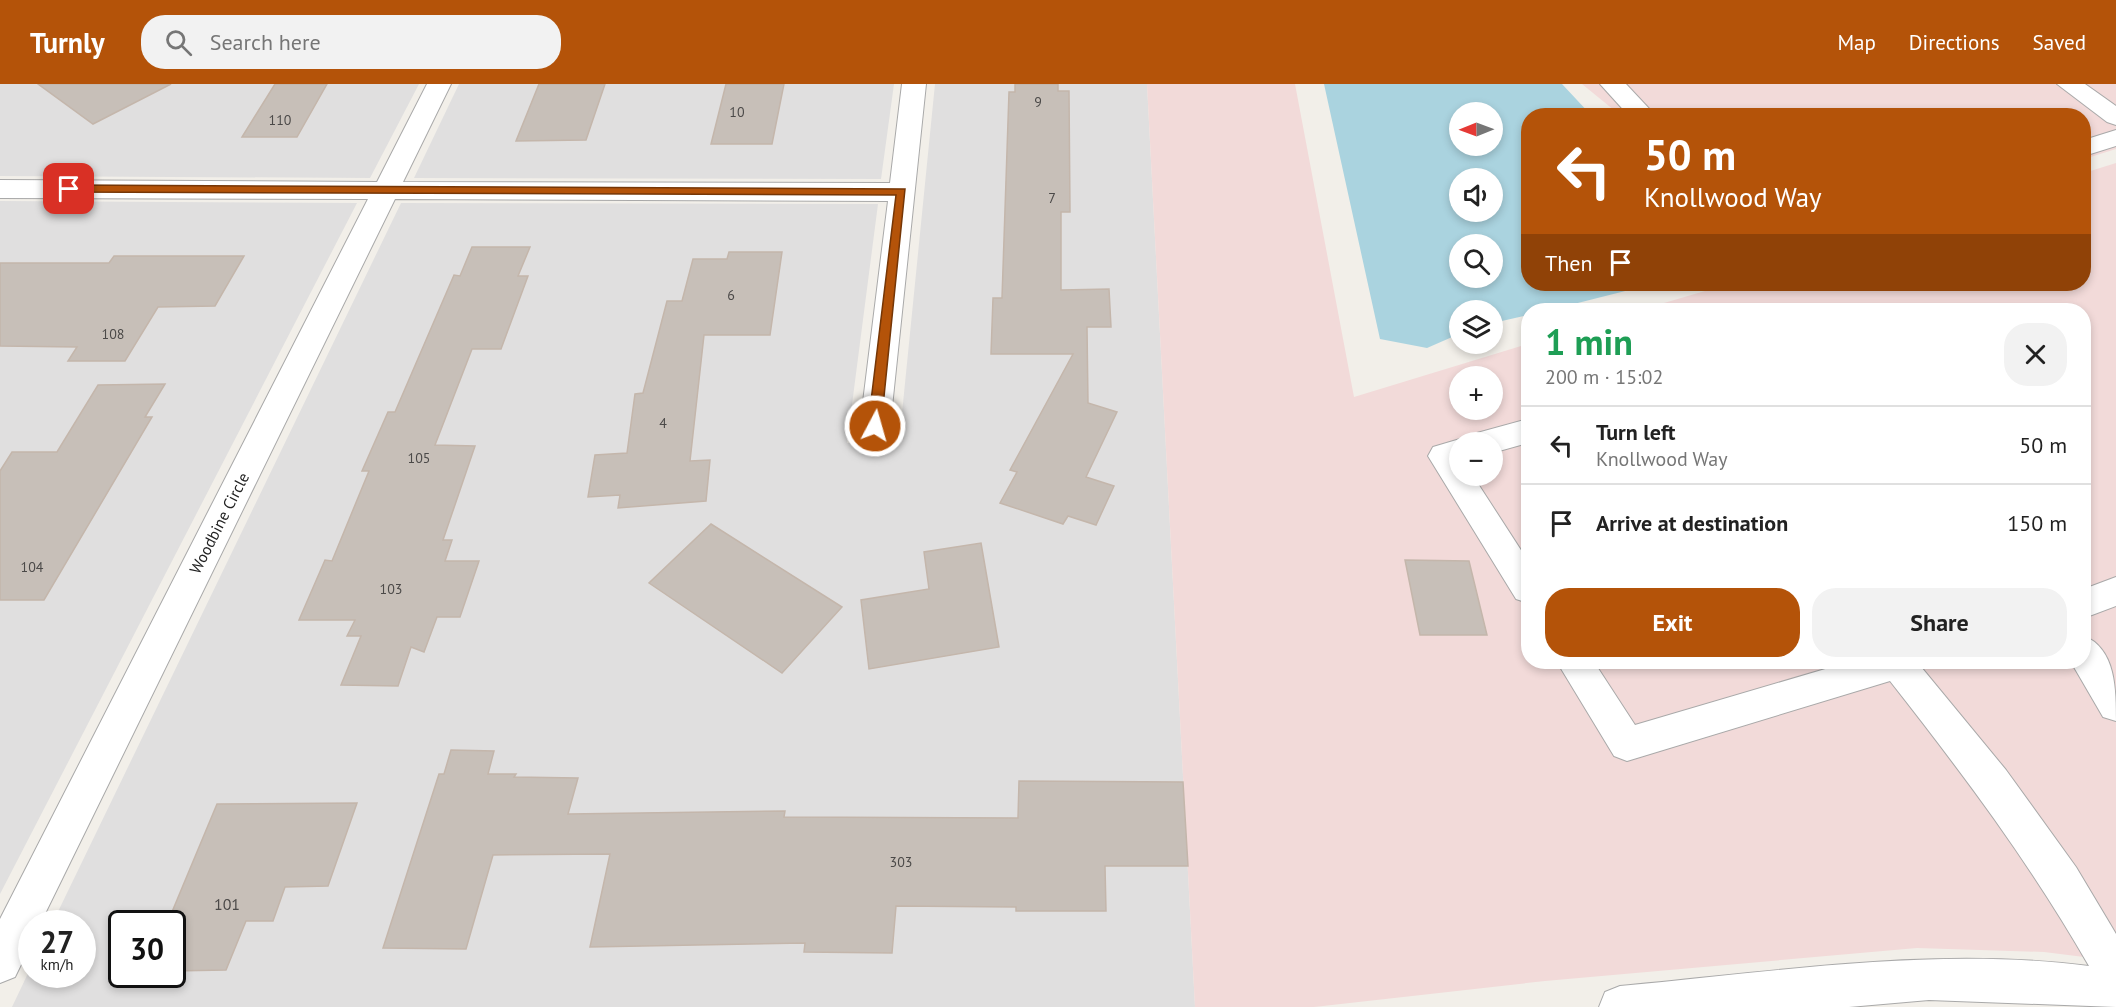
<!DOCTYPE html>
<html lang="en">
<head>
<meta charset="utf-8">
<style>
	body { margin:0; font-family:"PT Sans",sans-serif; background:#f2f2f2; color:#222; height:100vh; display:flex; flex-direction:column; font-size:22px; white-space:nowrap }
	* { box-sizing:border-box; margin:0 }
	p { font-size:20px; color:#767676 }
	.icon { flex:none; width:33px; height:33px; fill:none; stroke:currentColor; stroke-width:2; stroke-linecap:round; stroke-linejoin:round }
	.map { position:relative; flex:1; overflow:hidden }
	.panel { position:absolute; left:1521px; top:219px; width:570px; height:366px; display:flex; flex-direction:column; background:#fff; border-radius:24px; box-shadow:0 3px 9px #0003 }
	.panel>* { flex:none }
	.banner { position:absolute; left:1521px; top:24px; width:570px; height:183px; border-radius:24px; box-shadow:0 3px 9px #0003; background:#b45309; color:#fff; overflow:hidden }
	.needle { width:39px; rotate:269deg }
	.fabs { position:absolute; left:1449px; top:18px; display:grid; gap:12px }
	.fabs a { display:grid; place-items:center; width:54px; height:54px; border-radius:50%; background:#fff; box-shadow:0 3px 9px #0003; font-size:30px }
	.speed { position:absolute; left:18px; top:826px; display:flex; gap:12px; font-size:30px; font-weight:700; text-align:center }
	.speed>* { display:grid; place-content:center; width:78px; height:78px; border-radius:50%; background:#fff; box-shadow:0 3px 9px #0003; line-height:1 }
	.speed small { font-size:15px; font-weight:400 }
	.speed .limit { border:3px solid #111; border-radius:9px; background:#fff; color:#111 }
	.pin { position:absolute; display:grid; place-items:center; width:51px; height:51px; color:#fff; margin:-26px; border-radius:12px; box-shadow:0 3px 9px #0006 }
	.me { position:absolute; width:66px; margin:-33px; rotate:6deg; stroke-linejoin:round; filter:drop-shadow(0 0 4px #0008) }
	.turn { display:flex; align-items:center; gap:21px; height:126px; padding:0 24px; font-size:27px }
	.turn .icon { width:78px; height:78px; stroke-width:2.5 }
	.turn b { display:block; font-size:42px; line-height:51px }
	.then { display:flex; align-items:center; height:57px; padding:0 24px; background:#0003; gap:12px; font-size:22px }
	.round { display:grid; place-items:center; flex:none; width:63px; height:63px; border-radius:24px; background:#f2f2f2 }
	.head { display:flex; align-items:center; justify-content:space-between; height:102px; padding:0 24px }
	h1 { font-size:36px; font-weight:700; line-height:45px; color:#1e9e55 }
	.button { display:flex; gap:12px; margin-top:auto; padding:12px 24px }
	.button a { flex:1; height:69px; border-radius:24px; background:#b45309; color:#fff; font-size:24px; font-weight:700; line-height:69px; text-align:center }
	.button a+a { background:#f2f2f2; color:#222 }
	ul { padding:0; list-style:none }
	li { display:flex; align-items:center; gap:18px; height:78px; padding:0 24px; border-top:2px solid #e0e0e0 }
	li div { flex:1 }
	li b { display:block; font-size:22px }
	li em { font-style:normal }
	header { display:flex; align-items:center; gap:36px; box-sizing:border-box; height:84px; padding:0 30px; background:#b45309; color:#fff }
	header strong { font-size:28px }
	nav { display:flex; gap:33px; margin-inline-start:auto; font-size:21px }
	.search { width:420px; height:54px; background:#f2f2f2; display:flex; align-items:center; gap:15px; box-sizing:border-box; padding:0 21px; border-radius:24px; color:#767676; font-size:22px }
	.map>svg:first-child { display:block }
</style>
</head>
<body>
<header>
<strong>Turnly</strong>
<div class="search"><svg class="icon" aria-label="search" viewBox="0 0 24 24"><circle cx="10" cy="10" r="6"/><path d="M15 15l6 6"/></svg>Search here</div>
<nav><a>Map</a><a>Directions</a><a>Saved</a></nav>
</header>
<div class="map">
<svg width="2116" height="923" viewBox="0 0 2116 923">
	<rect width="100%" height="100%" fill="#f2efe9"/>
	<g fill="#e0dfdf" fill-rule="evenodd">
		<polygon points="0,0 419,0 370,94 0,92"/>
		<polygon points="459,0 894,0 881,95 414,94"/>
		<path d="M 935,0 L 1147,0 L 1195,923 L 12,923 L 31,883 L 32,891 L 82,891 L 82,840 L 52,840 L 401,119 L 878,120 L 847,359 L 899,359 ZM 122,840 L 172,840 L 172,891 L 122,891 Z"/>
		<polygon points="0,117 357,119 0,810"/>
	</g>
	<g fill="#f2dad9" fill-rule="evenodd">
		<path d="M 1147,0 L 1295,0 L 1354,313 L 1528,260 L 1528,578 L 2084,578 L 2084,226 L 1640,226 L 1729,200 L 2084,200 L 2084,89 L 2116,79 L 2116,877 L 2044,868 L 1917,864 L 1545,897 L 1314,923 L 1195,923 ZM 1460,292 L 1492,292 L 1492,326 L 1460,326 ZM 1460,358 L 1492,358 L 1492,392 L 1460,392 Z"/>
		<polygon points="1582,0 2116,0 2116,65 2084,75 2084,32 1620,31"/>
	</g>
	<path fill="#aad3df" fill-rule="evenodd" d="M 1324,0 L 1562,0 L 1591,31 L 1528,32 L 1528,200 L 1653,200 L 1550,226 L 1528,226 L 1528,231 L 1493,239 L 1492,226 L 1460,226 L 1459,250 L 1427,264 L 1380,255 ZM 1460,28 L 1492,28 L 1492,62 L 1460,62 ZM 1460,94 L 1492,94 L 1492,128 L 1460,128 ZM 1492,160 L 1492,194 L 1460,194 L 1460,160 Z"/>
	<g fill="#c7bfb8" stroke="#c4b6ab" stroke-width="1.5">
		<polygon points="38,0 171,0 93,40"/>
		<polygon points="275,0 327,0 297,53 242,53"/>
		<polygon points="539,0 605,0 586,56 516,57"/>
		<polygon points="726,0 784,0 772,60 711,60"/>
		<polygon points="1015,0 1058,0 1058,7 1069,7 1070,128 1061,128 1061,206 1109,205 1111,243 1087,243 1088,319 1117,328 1086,393 1114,402 1096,441 1068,432 1063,440 1000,419 1017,388 1010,386 1073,270 991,270 993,214 1002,214 1009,8 1015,8"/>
		<polygon points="472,163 530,163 518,192 528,192 501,265 472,265 435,361 475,362 443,456 452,456 445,477 479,477 460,533 437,533 424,568 411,563 398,602 341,601 361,552 347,552 355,536 299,536 325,476 332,477 369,387 362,387 388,328 395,328 454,191 460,192"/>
		<polygon points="729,168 782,168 770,251 704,251 690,377 710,376 706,417 618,424 620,411 588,413 595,371 627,369 635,310 643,309 667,217 682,217 693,175 727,175"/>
		<polygon points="114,172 244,172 215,222 158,223 125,277 68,277 77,263 0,262 0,179 109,179"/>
		<polygon points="165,300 145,333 152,333 44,516 0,516 0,387 12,368 57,368 98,301"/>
		<polygon points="711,440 842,523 782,589 649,499"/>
		<polygon points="981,459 999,563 869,585 861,516 929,505 924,468"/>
		<polygon points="1405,476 1469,477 1487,551 1420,551"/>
		<polygon points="451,666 494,667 488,690 516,690 514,693 578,694 568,730 785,727 784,733 1018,734 1019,697 1183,698 1188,782 1105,782 1106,827 1016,827 1016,823 896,822 892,869 804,868 805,859 590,863 610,770 493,771 466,865 383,864 439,690 444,690"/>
		<polygon points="357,719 328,802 285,803 273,837 246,837 226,886 172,887 172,828 217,720"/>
	</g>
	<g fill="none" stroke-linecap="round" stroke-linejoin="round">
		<defs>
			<g id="minor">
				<polygon points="427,0 451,0 403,98 890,99 902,0 926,0 890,342 886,350 875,354 864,350 860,342 888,117 395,115 40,840 32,840 32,858 15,893 0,899 0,835 368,115 0,114 0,96 377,98"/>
				<polygon points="1600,0 1626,0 1656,32 1629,32"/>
				<polygon points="2057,0 2085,0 2116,22 2116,41 2107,38"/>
				<polygon points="2116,46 2116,62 2084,72 2084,56"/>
				<polygon points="1528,335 1528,359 1492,369 1492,358 1472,358 1477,349"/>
				<polygon points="1460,355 1471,358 1460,358 1460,392 1473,392 1528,477 1528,519 1516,515 1428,372 1433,363"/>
				<polygon points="2116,493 2116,522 2084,534 2084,505"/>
				<path d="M 2084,552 C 2116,565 2116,606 2116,637 L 2103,633 L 2071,578 L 2084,578 Z"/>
				<path d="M 1557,578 L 1594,578 L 1635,641 L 1849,578 L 1917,578 L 2006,686 L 2076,783 L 2116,850 L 2116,923 L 1929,916 L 1849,923 L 1599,923 L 1605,908 L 1620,902 C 1775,888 1934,862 2089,882 C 2030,779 1963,690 1890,597 L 1627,677 L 1614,672 Z"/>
			</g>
		</defs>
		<use href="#minor" stroke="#a9a9a9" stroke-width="2"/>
		<use href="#minor" fill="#fff" fill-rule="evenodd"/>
	</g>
	<polygon fill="#b45309" stroke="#753606" stroke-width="1.5" points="69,101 905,105 881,342 875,347 868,342 896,111 66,108 64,105"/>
	<g text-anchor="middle" stroke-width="6" stroke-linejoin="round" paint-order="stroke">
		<g font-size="14" fill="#4b4948">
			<text x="1038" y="23">9</text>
			<text x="737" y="33">10</text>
			<text x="280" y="41">110</text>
			<text x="1052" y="119">7</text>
			<text x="731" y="216">6</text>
			<text x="113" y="255">108</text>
			<text x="663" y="344">4</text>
			<text x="419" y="379">105</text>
			<text x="32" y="488">104</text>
			<text x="391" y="510">103</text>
			<text x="901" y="783">303</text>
		</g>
		<g font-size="16" fill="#222" stroke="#fff">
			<text transform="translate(219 439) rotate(-63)" y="6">Woodbine Circle</text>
		</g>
		<g font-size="16" fill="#4b4948">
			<text x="227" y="826">101</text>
		</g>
	</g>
</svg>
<div class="fabs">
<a><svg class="needle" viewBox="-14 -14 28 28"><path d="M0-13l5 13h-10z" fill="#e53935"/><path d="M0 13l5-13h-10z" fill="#767676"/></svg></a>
<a><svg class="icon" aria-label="sound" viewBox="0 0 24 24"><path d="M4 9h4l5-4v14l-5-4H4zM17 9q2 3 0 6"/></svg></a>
<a><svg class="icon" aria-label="search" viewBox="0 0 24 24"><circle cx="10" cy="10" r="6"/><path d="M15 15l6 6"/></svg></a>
<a><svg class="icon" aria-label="layers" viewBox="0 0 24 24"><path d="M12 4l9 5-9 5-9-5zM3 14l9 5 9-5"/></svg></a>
<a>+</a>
<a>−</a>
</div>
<div class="speed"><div>27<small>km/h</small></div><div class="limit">30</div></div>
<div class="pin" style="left:69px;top:105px;background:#d93025"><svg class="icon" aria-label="arrive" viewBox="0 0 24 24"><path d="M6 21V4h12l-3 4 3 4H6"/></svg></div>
<svg class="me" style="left:875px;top:342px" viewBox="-20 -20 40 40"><circle r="17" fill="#b45309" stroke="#fff" stroke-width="3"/><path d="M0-11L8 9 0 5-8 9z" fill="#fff"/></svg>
<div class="banner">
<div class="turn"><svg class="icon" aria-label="left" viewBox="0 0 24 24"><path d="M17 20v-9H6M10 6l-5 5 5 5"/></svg><div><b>50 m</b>Knollwood Way</div></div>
<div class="then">Then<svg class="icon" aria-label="arrive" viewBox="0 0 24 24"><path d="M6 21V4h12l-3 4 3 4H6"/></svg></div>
</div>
<section class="panel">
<div class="head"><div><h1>1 min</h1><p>200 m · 15:02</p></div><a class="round"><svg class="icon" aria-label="close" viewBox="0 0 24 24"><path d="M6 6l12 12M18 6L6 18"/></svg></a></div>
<ul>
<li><svg class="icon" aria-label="left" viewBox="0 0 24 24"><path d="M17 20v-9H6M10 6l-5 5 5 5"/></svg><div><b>Turn left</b><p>Knollwood Way</p></div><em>50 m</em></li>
<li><svg class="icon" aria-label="arrive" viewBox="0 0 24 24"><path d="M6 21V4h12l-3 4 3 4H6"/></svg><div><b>Arrive at destination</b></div><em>150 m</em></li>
</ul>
<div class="button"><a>Exit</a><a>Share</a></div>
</section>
</div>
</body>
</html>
